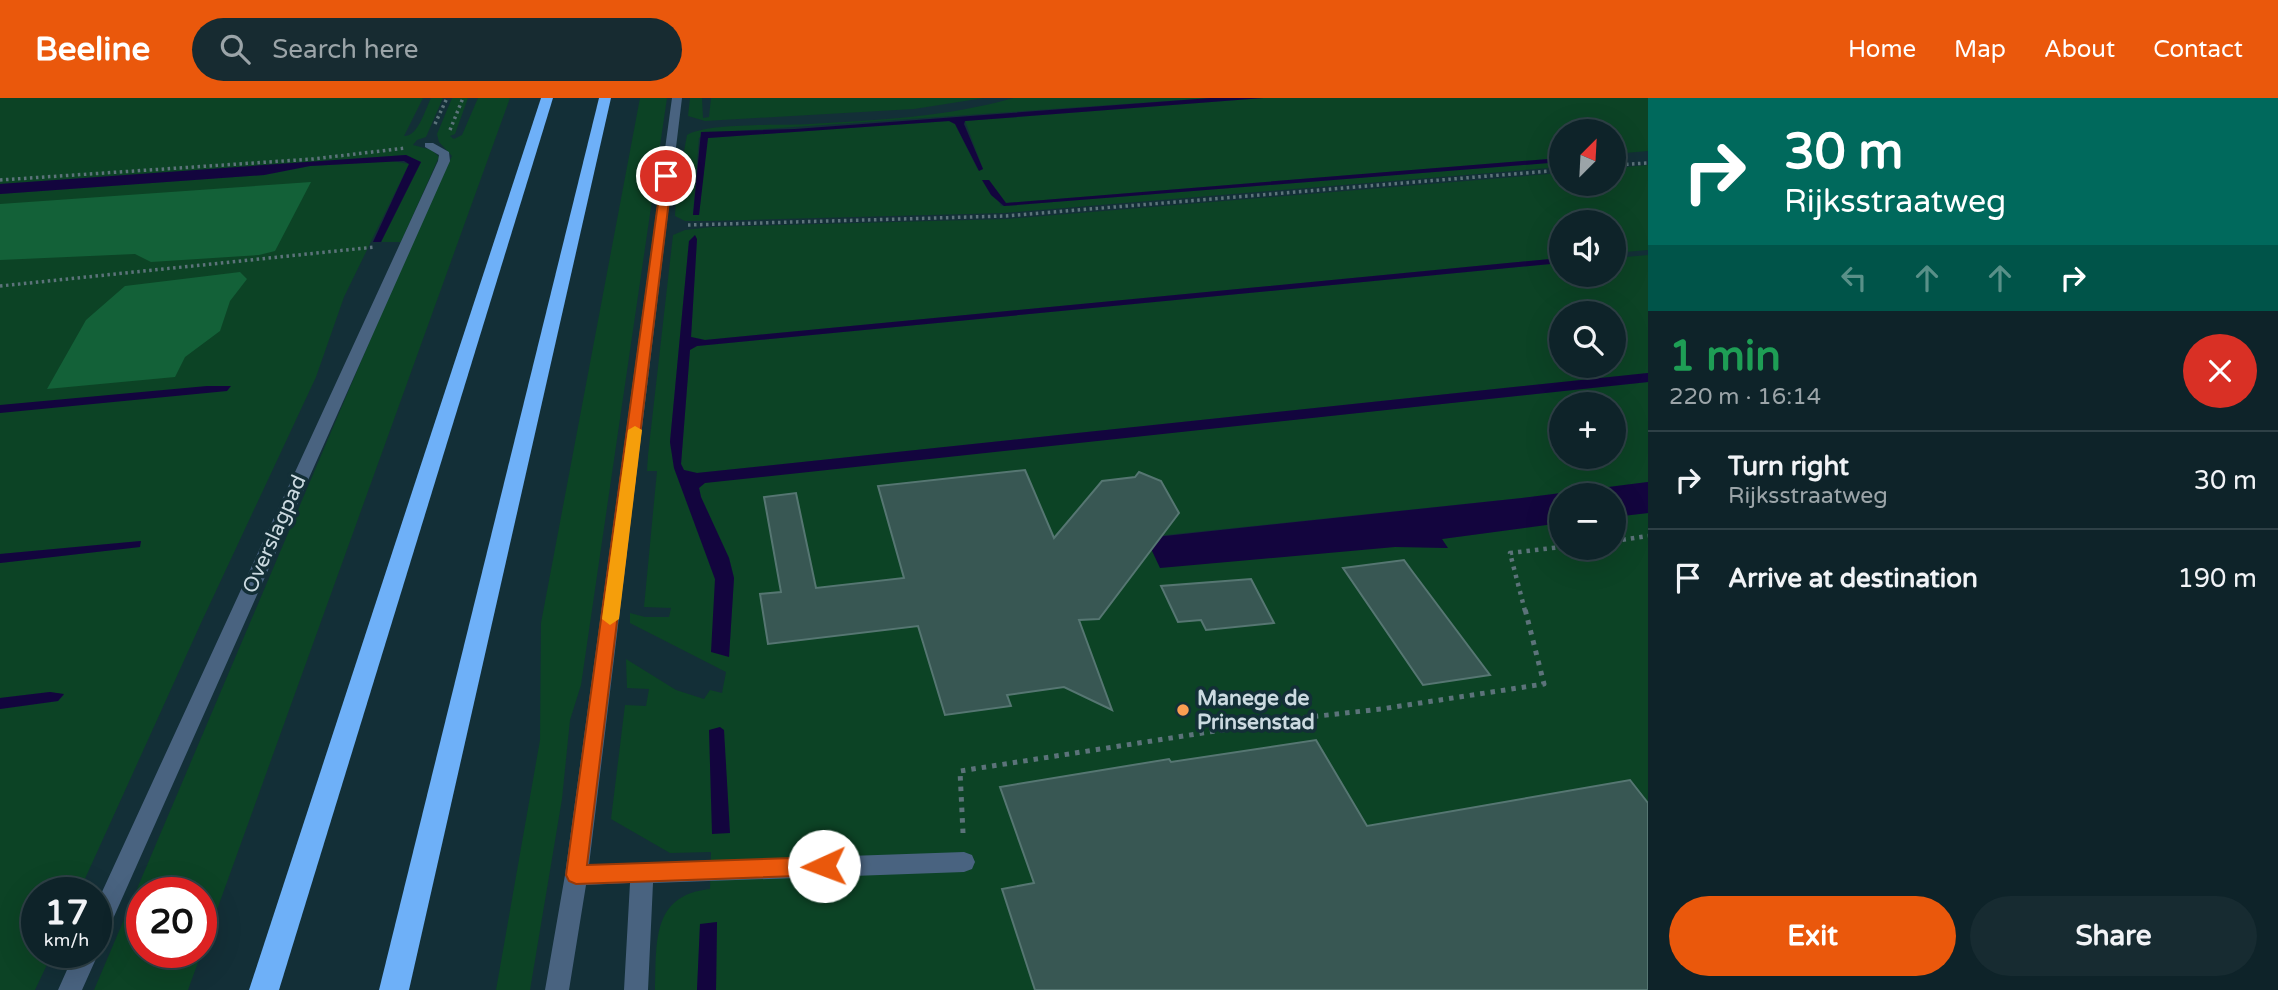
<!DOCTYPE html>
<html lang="en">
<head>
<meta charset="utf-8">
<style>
	body { margin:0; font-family:"Varela Round",sans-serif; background:#172b31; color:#f1f3f6; height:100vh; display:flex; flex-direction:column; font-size:26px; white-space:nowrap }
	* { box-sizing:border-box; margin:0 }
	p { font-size:23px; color:#9ba4a8 }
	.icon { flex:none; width:38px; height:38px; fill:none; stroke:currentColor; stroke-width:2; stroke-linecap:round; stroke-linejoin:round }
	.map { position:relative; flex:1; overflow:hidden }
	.details { display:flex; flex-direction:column; background:#0e2329; width:630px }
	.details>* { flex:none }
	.banner { background:#00695c; color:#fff; overflow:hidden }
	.needle { width:46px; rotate:24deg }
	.buttons { position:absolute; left:1549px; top:21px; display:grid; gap:14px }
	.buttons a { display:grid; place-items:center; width:77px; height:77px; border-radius:50%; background:#0e2329; box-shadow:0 7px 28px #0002,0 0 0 2px #2e4046; font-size:35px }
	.speed { position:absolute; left:21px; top:779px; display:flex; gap:14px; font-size:35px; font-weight:700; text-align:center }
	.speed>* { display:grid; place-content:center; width:91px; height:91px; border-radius:50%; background:#0e2329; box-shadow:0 7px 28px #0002,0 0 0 2px #2e4046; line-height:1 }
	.speed small { font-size:18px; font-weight:400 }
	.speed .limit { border:10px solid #d22; background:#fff; color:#111 }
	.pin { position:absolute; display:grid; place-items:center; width:60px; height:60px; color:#fff; margin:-30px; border:4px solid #fff; border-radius:50%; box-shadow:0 2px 7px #0007 }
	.me { position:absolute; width:77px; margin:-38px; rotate:268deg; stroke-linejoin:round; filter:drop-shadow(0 0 5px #0008) }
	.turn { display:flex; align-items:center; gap:24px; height:147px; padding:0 21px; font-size:32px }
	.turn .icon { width:91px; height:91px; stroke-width:2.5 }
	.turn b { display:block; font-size:49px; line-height:60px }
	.lanes { display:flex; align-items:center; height:66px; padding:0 21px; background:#0003; justify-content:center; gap:35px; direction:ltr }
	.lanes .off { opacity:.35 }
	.round { display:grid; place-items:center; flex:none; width:74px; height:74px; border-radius:37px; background:#172b31 }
	.summary { display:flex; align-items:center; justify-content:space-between; height:119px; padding:0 21px }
	h1 { font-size:42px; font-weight:700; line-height:52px; color:#1e9e55 }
	.button { display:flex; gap:14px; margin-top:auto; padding:14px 21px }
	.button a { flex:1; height:80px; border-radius:42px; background:#ea580c; color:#fff; font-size:28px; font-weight:700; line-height:80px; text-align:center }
	.button a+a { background:#172b31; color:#f1f3f6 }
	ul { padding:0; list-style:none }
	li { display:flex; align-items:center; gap:21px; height:98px; padding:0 21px; border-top:2px solid #2e4046 }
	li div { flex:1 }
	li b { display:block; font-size:26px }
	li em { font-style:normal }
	header { display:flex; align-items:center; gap:42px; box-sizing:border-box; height:98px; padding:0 35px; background:#ea580c; color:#fff }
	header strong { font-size:33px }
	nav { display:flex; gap:38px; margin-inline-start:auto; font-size:24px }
	.search { width:490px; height:63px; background:#172b31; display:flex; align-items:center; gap:18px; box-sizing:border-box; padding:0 24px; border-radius:38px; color:#9ba4a8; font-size:26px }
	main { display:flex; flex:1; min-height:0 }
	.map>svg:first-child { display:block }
</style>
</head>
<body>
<header>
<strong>Beeline</strong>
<div class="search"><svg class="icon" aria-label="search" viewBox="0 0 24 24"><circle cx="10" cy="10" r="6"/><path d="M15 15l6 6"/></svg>Search here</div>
<nav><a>Home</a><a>Map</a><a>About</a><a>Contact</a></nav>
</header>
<main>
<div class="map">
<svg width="1648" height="892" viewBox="0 0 1648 892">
	<rect width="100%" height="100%" fill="#132f37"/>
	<g fill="#0c4325" fill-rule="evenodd">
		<path d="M 0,0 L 423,0 L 404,38 C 418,39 425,12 431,0 L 443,0 L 426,39 L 417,42 L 413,47 L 432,52 L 439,59 L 401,144 L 381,144 L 421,64 L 406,57 L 0,86 Z"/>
		<path d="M 452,0 L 468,0 L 455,36 L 450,38 L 454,41 L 462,37 L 478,0 L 510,0 L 188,892 L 94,892 L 410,148 L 452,58 L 439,44 L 437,36 ZM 142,794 L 201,794 L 201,854 L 142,854 Z"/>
		<polygon points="640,0 667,0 581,587 570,622 562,701 530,892 496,892 540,642 541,525"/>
		<polygon points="690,0 702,0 703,20 709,19 711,0 984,0 914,11 705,23 688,18"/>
		<path d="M 1013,0 L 1211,0 L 708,35 L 699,40 L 693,117 L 699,117 L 707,40 L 949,23 L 955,26 L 978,72 L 983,71 L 965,23 L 1263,0 L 1648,0 L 1648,53 L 1614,56 L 1614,33 L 1561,33 L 1561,60 L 1006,105 L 989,82 L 1001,108 L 1004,108 L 1561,64 L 1561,69 L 1004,115 L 711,123 L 685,123 L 675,118 L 676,97 L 687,37 C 708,24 782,28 810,26 C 877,22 948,19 1013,0 Z"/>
		<polygon points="393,63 409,66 344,199 316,279 201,525 79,794 37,794 37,854 53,854 35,892 0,892 0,611 58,603 64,597 50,594 0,600 0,465 139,449 140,443 0,456 0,96 264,77 310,68"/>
		<path d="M 1648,67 L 1648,152 L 1614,155 L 1614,124 L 1561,124 L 1561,160 L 705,242 L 691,239 L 697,141 L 689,143 L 670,344 L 674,370 L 715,481 L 715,510 L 729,558 L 734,480 L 729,460 L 701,399 L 699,389 L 705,384 L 1648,284 L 1648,384 L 1522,400 L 1147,439 L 1447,450 L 1441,441 L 1561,425 L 1561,450 L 1614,450 L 1614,419 L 1648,415 L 1648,892 L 716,892 L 717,824 L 700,827 L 697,892 L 655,892 C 657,847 650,797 710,791 L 711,754 L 670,755 L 611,721 L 625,607 L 646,608 L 649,591 L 627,590 L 626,561 L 676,592 L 704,601 L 710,592 L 722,595 L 726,574 L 630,525 L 630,515 L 645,519 L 669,519 L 671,510 L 644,509 L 657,373 L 647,373 L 648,357 L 673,137 L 685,132 L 711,129 L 1007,121 L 1561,75 L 1561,86 L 1614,86 L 1614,70 ZM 1561,306 L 1614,306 L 1614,359 L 1561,359 Z"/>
		<path d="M 1648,157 L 1648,275 L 697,375 L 684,372 L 681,366 L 690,251 L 697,248 L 1561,165 L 1561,177 L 1614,177 L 1614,160 ZM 1561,215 L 1614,215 L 1614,268 L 1561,268 Z"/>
	</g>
	<g fill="#136138">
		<polygon points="311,84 275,153 259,157 151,164 135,156 0,162 0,106"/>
		<polygon points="240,174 247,181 230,203 220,233 185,259 175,279 47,291 86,222 125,188"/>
	</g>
	<g fill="#13053e">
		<polygon points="1211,0 1263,0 965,23 964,26 983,71 979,73 955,26 949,23 708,40 699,117 693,117 701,34 795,31"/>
		<polygon points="406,57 421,64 381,144 373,144 409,66 404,63 310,68 264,77 0,96 0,86"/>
		<polygon points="1561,60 1561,64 1004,108 991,97 982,82 989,82 1006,105"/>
		<polygon points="695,137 697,141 691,239 705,242 1561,160 1561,165 697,248 690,252 681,366 684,372 697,375 1648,275 1648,284 705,385 699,390 701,399 729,460 734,480 729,559 711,554 715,481 674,370 670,344 689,143"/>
		<polygon points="207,288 231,288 227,293 0,315 0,307"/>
		<polygon points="1648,384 1648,415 1614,419 1614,397 1561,397 1561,425 1442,441 1448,450 1395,449 1160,470 1146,440 1522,400"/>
		<polygon points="141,443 140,449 0,465 0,456"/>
		<polygon points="50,594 64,596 58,603 0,611 0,600"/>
		<polygon points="720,629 724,632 730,735 712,736 709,632"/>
		<polygon points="717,824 716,892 697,892 700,826"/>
	</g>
	<g fill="#385753" stroke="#567672" stroke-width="2">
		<polygon points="1025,372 1054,440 1102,383 1135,379 1139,374 1161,383 1179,415 1099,521 1079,522 1112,612 1064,589 1007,597 1011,608 945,617 918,528 768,546 760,496 781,494 764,399 796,395 816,490 904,480 878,388"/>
		<polygon points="1404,462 1412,473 1490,577 1423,587 1343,470"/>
		<polygon points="1251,481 1274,525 1206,532 1201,522 1178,524 1161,488"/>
		<polygon points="1316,642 1367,728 1630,682 1648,705 1648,892 1035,892 1002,791 1034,785 1000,689 1169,661 1171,664"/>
	</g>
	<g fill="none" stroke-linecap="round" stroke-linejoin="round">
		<g stroke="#5c737a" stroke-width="3.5" stroke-dasharray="2.5 3.5" stroke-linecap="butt">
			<polyline points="435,26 447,0"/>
			<polyline points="450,32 463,0"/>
			<polyline points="1614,67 1648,65"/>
			<polyline points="0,82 313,61 406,50"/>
			<polyline points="688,127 1006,118 1561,72"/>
			<polyline points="0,188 375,149"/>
		</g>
		<g stroke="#5c737a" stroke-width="4.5" stroke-dasharray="3.5 5" stroke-linecap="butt">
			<polyline points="1614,443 1648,438"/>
			<polyline points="1525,513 1510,455 1561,449"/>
		</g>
		<polyline stroke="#5c737a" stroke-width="5" stroke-dasharray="4.5 6" stroke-linecap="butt" points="963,735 960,673 1292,621 1381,611 1544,586 1525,511"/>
		<g fill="#496380" fill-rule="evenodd">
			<polygon points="672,0 682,0 589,767 964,754 972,757 975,764 972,771 964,774 653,785 648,892 624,892 630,785 586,787 569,892 545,892 565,777"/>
			<polygon points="425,45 433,45 449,54 450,63 104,841 96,844 96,807 438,63 439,57 425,49"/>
			<polygon points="96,848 99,854 82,892 58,892 75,854 96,854"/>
		</g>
		<g fill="#6eb0f8" fill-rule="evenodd">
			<polygon points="541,0 553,0 279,892 249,892"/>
			<polygon points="599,0 611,0 409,892 379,892"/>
		</g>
	</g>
	<polygon fill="#ea580c" stroke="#983908" stroke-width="2" points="662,76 672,78 587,767 824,759 831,762 834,768 831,774 824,777 576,786 569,783 566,777"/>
	<polygon fill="#f59e0b" points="635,328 642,332 619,521 610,527 602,521 628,332"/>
	<circle fill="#fb9e52" stroke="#132f37" stroke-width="2.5" cx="1183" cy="612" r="7"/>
	<g text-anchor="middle" stroke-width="7" stroke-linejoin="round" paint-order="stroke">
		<g font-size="21" fill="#cbdae0" stroke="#132f37">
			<text transform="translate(274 436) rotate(-66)" y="7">Overslagpad</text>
		</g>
		<g font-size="21" font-weight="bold" fill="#cbdae0" stroke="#132f37" text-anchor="start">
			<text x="1197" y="607">Manege de<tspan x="1197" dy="24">Prinsenstad</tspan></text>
		</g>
	</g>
</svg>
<div class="buttons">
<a><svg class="needle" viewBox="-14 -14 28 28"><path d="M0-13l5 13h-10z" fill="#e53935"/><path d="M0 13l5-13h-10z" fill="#9ba4a8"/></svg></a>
<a><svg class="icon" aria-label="sound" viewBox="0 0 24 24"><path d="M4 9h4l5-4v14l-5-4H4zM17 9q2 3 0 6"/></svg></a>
<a><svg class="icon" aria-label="search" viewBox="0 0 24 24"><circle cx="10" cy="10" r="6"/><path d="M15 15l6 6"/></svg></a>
<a>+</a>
<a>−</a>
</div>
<div class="speed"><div>17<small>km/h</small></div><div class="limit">20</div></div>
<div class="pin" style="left:666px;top:78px;background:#d93025"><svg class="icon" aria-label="arrive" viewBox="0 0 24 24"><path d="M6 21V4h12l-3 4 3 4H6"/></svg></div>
<svg class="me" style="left:824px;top:768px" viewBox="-20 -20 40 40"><circle r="19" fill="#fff"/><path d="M0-13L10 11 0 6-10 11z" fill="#ea580c"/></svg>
</div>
<section class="details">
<div class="banner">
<div class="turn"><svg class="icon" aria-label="right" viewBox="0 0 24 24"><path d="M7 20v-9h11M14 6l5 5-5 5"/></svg><div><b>30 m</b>Rijksstraatweg</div></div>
<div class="lanes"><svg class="icon off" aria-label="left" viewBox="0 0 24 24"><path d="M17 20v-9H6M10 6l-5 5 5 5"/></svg><svg class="icon off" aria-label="ahead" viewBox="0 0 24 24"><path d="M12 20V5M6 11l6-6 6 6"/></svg><svg class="icon off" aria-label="ahead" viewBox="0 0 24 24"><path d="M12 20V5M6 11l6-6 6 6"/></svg><svg class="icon" aria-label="right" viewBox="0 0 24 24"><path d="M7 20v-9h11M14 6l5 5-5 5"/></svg></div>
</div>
<div class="summary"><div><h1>1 min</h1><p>220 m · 16:14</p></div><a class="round" style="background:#d93025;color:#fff"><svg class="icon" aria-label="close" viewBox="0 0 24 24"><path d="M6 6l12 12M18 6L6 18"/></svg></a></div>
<ul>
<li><svg class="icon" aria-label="right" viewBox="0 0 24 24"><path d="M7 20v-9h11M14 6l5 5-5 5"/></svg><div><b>Turn right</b><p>Rijksstraatweg</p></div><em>30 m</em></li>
<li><svg class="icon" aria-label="arrive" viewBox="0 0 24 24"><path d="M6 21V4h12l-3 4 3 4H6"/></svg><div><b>Arrive at destination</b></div><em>190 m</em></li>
</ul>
<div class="button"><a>Exit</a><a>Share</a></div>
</section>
</main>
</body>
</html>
